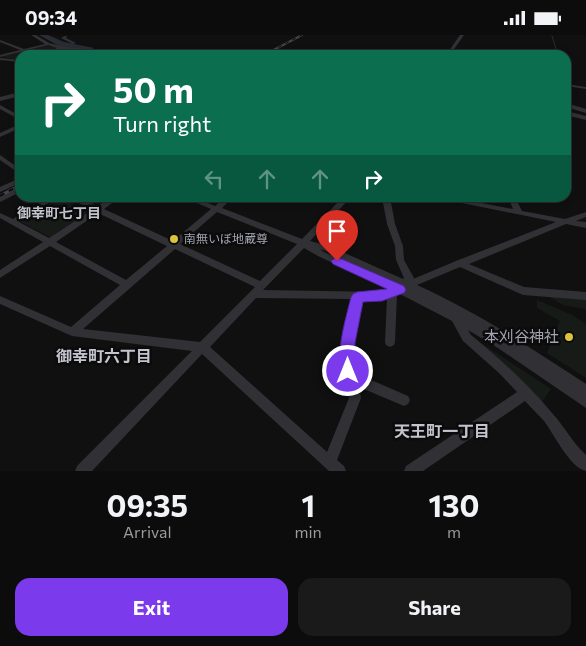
<!DOCTYPE html>
<html lang="en">
<head>
<meta charset="utf-8">
<style>
	body { margin:0; font-family:Commissioner,"Noto Sans JP",sans-serif; background:#1a1a1b; color:#f1f3f6; height:100vh; display:flex; flex-direction:column; font-size:19px; white-space:nowrap }
	* { box-sizing:border-box; margin:0 }
	p { font-size:16px; color:#9a9b9d }
	.icon { flex:none; width:28px; height:28px; fill:none; stroke:currentColor; stroke-width:2; stroke-linecap:round; stroke-linejoin:round }
	.map { position:relative; height:436px; overflow:hidden }
	.panel { display:flex; flex-direction:column; background:#0c0c0d; flex:1 }
	.panel>* { flex:none }
	.guide { position:absolute; left:15px; top:15px; width:556px; height:152px; border-radius:15px; box-shadow:0 2px 8px #0003,0 0 0 1px #2c2c2e; background:#0b6e4f; color:#fff; overflow:hidden }
	.pin { position:absolute; display:grid; place-items:center; width:42px; height:42px; color:#fff; margin:-51px -21px; border-radius:50% 50% 50% 0; rotate:-45deg; box-shadow:0 0 5px #0007 }
	.pin .icon { rotate:45deg }
	.me { position:absolute; width:55px; margin:-28px; rotate:0deg; stroke-linejoin:round; filter:drop-shadow(0 0 4px #0008) }
	.turn { display:flex; align-items:center; gap:18px; height:105px; padding:0 15px; font-size:22px }
	.turn .icon { width:65px; height:65px; stroke-width:2.5 }
	.turn b { display:block; font-size:35px; line-height:42px }
	.lanes { display:flex; align-items:center; height:48px; padding:0 15px; background:#0003; justify-content:center; gap:25px; direction:ltr }
	.lanes .off { opacity:.35 }
	.eta { display:flex; justify-content:space-evenly; align-items:center; height:85px; text-align:center }
	.eta b { font-size:30px; font-weight:700; line-height:35px }
	.action { display:flex; gap:10px; margin-top:auto; padding:10px 15px }
	.action a { flex:1; height:58px; border-radius:15px; background:#7c3aed; color:#fff; font-size:20px; font-weight:700; line-height:58px; text-align:center }
	.action a+a { background:#1a1a1b; color:#f1f3f6 }
	.status { display:flex; justify-content:space-between; align-items:center; height:35px; padding:0 25px; background:#0c0c0d; direction:ltr }
	.status svg { height:14px; fill:currentColor }
	.map>svg:first-child { display:block }
</style>
</head>
<body>
<div class="status"><b>09:34</b><svg viewBox="0 0 49 12"><path d="M0 12V9h3v3zM5 12V6h3v6zM10 12V3h3v9zM15 12V0h3v12zM26 1h20v11H26zM47 4h2v5h-2z"/></svg></div>
<div class="map">
<svg width="586" height="436" viewBox="0 0 586 436">
	<rect width="100%" height="100%" fill="#101011"/>
	<g fill="#171b18">
		<polygon points="47,10 59,13 42,20 20,20 20,25 1,22"/>
		<polygon points="59,163 90,176 50,202 19,186"/>
		<polygon points="548,261 586,264 586,274 563,270"/>
		<polygon points="537,265 572,280 586,289 586,343 547,318 560,286 537,273"/>
		<polygon points="481,308 551,354 541,368 479,310"/>
	</g>
	<g fill="none" stroke-linecap="round" stroke-linejoin="round">
		<polyline stroke="#282c33" stroke-width="1" points="552,1 558,20"/>
		<polygon fill="#282c33" fill-rule="evenodd" points="39,0 48,0 64,7 94,13 90,15 59,11"/>
		<g fill="#313135" fill-rule="evenodd">
			<polygon points="31,0 36,0 49,8 61,11 138,20 123,20 62,14 48,20 43,20 57,13 48,10 0,22 0,20 20,15 0,7 0,5 24,14 45,9"/>
			<polygon points="460,0 464,0 450,20 446,20"/>
			<polygon points="65,1 67,1 66,3 76,8 73,9 61,3"/>
			<polygon points="0,23 20,25 20,27 0,25"/>
			<polygon points="566,49 586,52 586,54 566,51"/>
			<polygon points="20,57 20,61 0,66 0,62"/>
			<polygon points="566,68 586,74 586,78 566,72"/>
			<polygon points="0,70 20,81 20,85 0,74"/>
			<polygon points="566,76 586,81 586,85 566,80"/>
			<polygon points="20,89 20,93 0,102 0,98"/>
			<polygon points="0,120 20,134 20,139 0,125"/>
			<polygon points="20,143 20,148 0,157 0,152"/>
			<polygon points="17,152 20,152 20,157 0,167 0,162"/>
			<path d="M 49,162 L 58,162 L 19,187 L 49,203 L 92,175 L 68,162 L 78,162 L 98,171 L 111,162 L 120,162 L 104,174 L 173,206 L 211,174 L 183,162 L 194,162 L 215,171 L 225,162 L 233,162 L 222,173 L 302,204 L 343,162 L 351,162 L 310,206 L 329,211 L 403,244 L 404,243 L 396,225 L 395,211 L 387,189 L 382,162 L 390,162 L 395,189 L 403,211 L 404,225 L 414,243 L 413,244 L 456,226 L 556,187 L 432,162 L 450,162 L 513,174 L 508,162 L 515,162 L 522,176 L 565,184 L 586,177 L 586,182 L 576,186 L 586,187 L 586,193 L 566,189 L 469,229 L 524,252 L 586,257 L 586,265 L 523,260 L 460,232 L 417,250 C 477,277 531,313 586,349 L 586,373 L 498,313 L 468,295 L 471,300 C 500,324 528,349 552,378 C 565,392 572,407 586,420 L 586,436 C 570,433 554,399 544,386 C 538,379 531,373 525,366 L 423,436 L 404,436 L 406,431 L 517,357 L 499,338 L 463,306 L 452,286 L 398,258 L 397,259 L 395,307 L 394,310 L 390,312 L 386,310 L 385,307 L 387,263 L 382,265 L 361,264 L 353,308 L 354,336 L 355,338 L 408,361 L 410,365 L 408,369 L 404,371 L 359,352 L 361,363 L 337,425 L 344,431 L 346,436 L 329,436 L 202,319 L 92,436 L 75,436 L 77,431 L 192,316 L 72,301 L 0,269 L 0,261 L 71,292 L 120,250 L 50,211 L 0,243 L 0,235 L 43,207 L 0,183 L 0,178 L 13,184 ZM 217,177 L 297,209 L 260,246 L 180,209 ZM 98,178 L 167,211 L 126,245 L 56,207 ZM 304,213 L 318,221 L 388,254 L 381,257 L 263,255 ZM 175,214 L 255,252 L 200,307 L 83,294 ZM 320,214 L 323,215 L 398,250 L 324,217 ZM 256,263 L 352,264 L 343,308 L 342,336 L 347,349 L 349,363 L 327,417 L 210,312 Z"/>
		</g>
		<defs>
			<polyline id="rail-far1" points="264,20 302,0"/>
			<polyline id="rail" points="0,161 20,150"/>
		</defs>
		<use href="#rail-far1" stroke="#44454a" stroke-width="2"/>
		<use href="#rail" stroke="#44454a" stroke-width="3"/>
		<use href="#rail-far1" stroke="#0b0b0c" stroke-width="1" stroke-dasharray="4" stroke-linecap="butt"/>
		<use href="#rail" stroke="#0b0b0c" stroke-width="2" stroke-dasharray="5" stroke-linecap="butt"/>
	</g>
	<path fill="#7c3aed" stroke="#51269a" d="M 337,222 L 404,251 L 406,255 L 404,258 L 382,266 L 363,267 L 355,308 L 356,336 L 353,341 L 348,343 L 343,341 C 334,321 346,283 351,262 L 353,259 L 357,257 L 387,254 L 333,229 L 331,226 Z"/>
	<g fill="#ddc33c" stroke="#0b0b0c" stroke-width="2">
		<circle cx="174" cy="204" r="5"/>
		<circle cx="569" cy="302" r="5"/>
	</g>
	<g text-anchor="middle" stroke-width="5" stroke-linejoin="round" paint-order="stroke">
		<g font-size="12" fill="#a2a4b0" stroke="#0b0b0c" text-anchor="start">
			<text x="184" y="208">南無いぼ地蔵尊</text>
		</g>
		<g font-size="14" font-weight="bold" fill="#c3c4cd" stroke="#0b0b0c">
			<text x="59" y="183">御幸町七丁目</text>
		</g>
		<g font-size="15" fill="#a2a4b0" stroke="#0b0b0c" text-anchor="end">
			<text x="559" y="307">本刈谷神社</text>
		</g>
		<g font-size="16" font-weight="bold" fill="#c3c4cd" stroke="#0b0b0c">
			<text x="104" y="327">御幸町六丁目</text>
			<text x="442" y="402">天王町一丁目</text>
		</g>
	</g>
</svg>
<div class="pin" style="left:337px;top:226px;background:#d93025"><svg class="icon" aria-label="arrive" viewBox="0 0 24 24"><path d="M6 21V4h12l-3 4 3 4H6"/></svg></div>
<svg class="me" style="left:348px;top:336px" viewBox="-20 -20 40 40"><circle r="17" fill="#7c3aed" stroke="#fff" stroke-width="3"/><path d="M0-11L8 9 0 5-8 9z" fill="#fff"/></svg>
<div class="guide">
<div class="turn"><svg class="icon" aria-label="right" viewBox="0 0 24 24"><path d="M7 20v-9h11M14 6l5 5-5 5"/></svg><div><b>50 m</b>Turn right</div></div>
<div class="lanes"><svg class="icon off" aria-label="left" viewBox="0 0 24 24"><path d="M17 20v-9H6M10 6l-5 5 5 5"/></svg><svg class="icon off" aria-label="ahead" viewBox="0 0 24 24"><path d="M12 20V5M6 11l6-6 6 6"/></svg><svg class="icon off" aria-label="ahead" viewBox="0 0 24 24"><path d="M12 20V5M6 11l6-6 6 6"/></svg><svg class="icon" aria-label="right" viewBox="0 0 24 24"><path d="M7 20v-9h11M14 6l5 5-5 5"/></svg></div>
</div>
</div>
<section class="panel">
<div class="eta">
<div><b>09:35</b><p>Arrival</p></div>
<div><b>1</b><p>min</p></div>
<div><b>130</b><p>m</p></div>
</div>
<div class="action"><a>Exit</a><a>Share</a></div>
</section>
</body>
</html>
